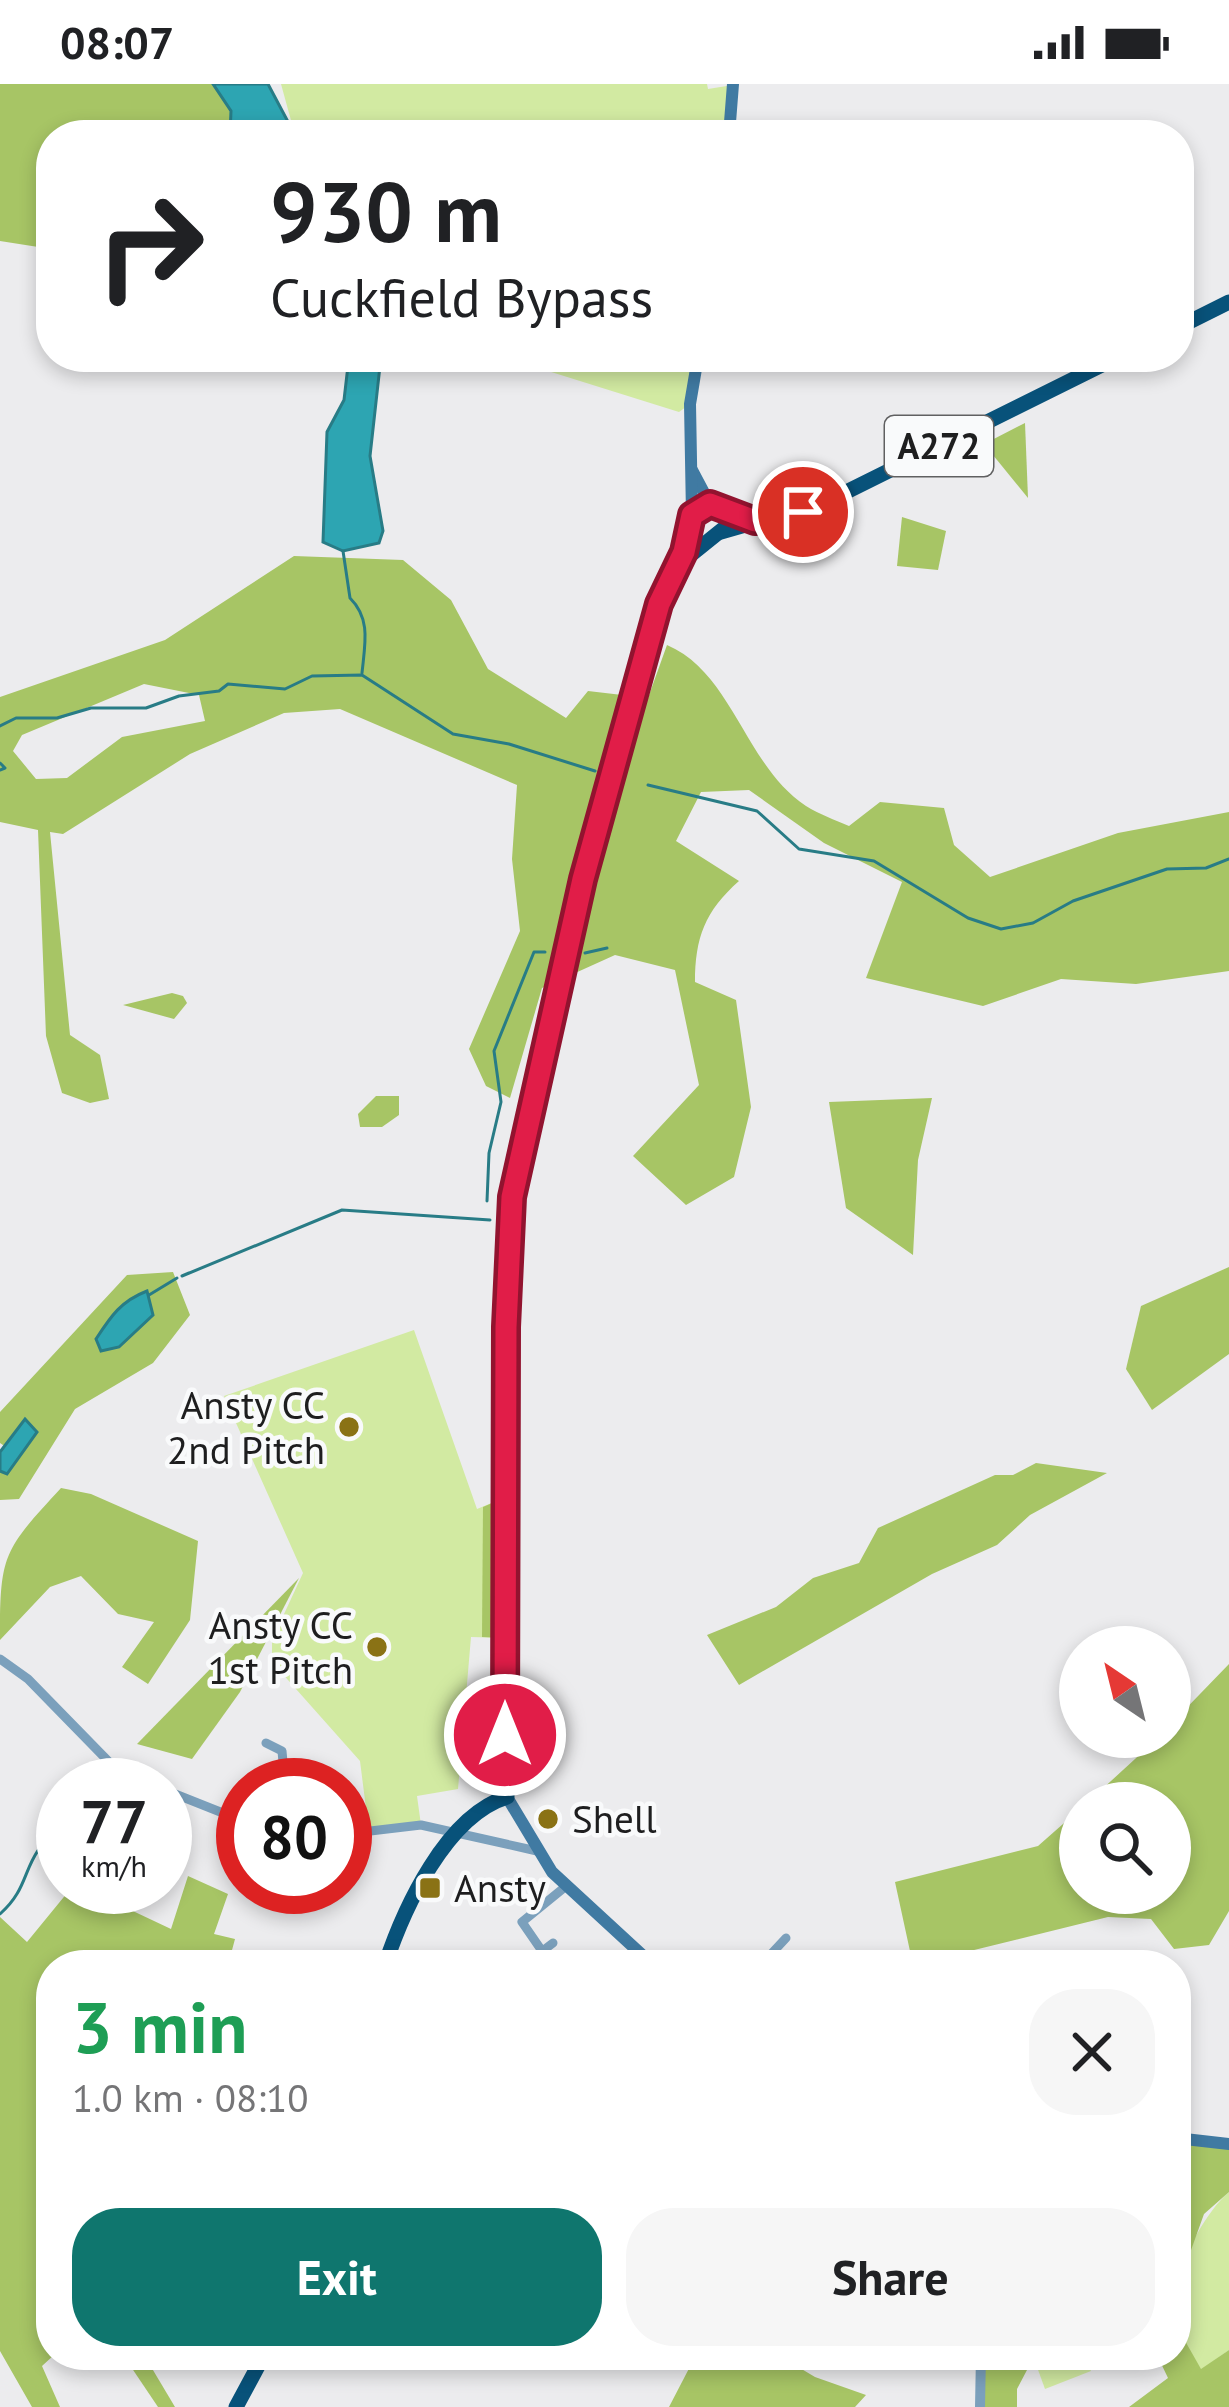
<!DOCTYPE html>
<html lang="en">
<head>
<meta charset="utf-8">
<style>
	body { margin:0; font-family:"PT Sans",sans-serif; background:#f6f6f6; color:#202124; height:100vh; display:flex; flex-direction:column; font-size:45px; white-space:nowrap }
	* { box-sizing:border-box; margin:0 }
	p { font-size:39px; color:#757577 }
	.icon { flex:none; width:66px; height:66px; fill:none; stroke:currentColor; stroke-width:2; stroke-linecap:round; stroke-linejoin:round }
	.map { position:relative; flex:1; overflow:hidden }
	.sheet { position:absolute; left:36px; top:1866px; width:1155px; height:420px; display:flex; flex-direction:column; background:#fff; border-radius:48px; box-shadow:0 6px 18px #0003 }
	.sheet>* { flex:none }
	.hud { position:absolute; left:36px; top:36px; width:1158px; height:252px; border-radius:48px; box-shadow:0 6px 18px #0003; background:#fff; color:#202124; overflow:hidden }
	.needle { width:78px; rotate:325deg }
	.controls { position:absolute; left:1059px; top:1542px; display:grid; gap:24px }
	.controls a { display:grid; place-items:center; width:132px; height:132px; border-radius:50%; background:#fff; box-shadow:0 6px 18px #0003; font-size:60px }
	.speed { position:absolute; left:36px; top:1674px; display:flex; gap:24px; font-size:60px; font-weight:700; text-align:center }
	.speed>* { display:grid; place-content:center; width:156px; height:156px; border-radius:50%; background:#fff; box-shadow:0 6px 18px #0003; line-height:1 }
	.speed small { font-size:30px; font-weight:400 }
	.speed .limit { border:18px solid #d22; background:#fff; color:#111 }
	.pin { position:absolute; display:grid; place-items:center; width:102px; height:102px; color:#fff; margin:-51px; border:6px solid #fff; border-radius:50%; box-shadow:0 3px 12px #0007 }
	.me { position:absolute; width:132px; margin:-66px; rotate:0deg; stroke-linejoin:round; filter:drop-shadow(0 0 9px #0008) }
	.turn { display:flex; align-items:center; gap:42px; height:252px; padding:0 36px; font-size:54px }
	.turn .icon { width:156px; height:156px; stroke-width:2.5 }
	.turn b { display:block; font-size:84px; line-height:102px }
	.round { display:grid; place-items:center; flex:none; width:126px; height:126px; border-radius:48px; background:#f6f6f6 }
	.overview { display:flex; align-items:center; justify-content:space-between; height:204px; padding:0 36px }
	h1 { font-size:72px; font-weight:700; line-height:90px; color:#1e9e55 }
	.button { display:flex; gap:24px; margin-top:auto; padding:24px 36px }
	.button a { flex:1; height:138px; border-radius:48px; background:#0f766e; color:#fff; font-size:48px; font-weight:700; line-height:138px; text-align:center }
	.button a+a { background:#f6f6f6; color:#202124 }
	.status { display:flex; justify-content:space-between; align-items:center; height:84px; padding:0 60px; background:#fff; direction:ltr }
	.status svg { height:33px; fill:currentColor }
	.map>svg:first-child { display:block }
</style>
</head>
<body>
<div class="status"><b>08:07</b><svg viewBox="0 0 49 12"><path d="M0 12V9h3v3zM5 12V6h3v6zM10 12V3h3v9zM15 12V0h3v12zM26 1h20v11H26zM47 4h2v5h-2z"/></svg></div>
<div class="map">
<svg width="1229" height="2323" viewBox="0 0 1229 2323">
	<rect width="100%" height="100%" fill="#ececee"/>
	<g fill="#d2eaa2">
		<polygon points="281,0 707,0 708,5 733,1 729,51 295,51"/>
		<polygon points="406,273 698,273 690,320 679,328 548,287 406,278"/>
		<polygon points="414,1246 477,1425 506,1413 505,1554 471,1553 458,1705 417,1712 421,1741 369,1748 360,1677 272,1578 272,1556 303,1489 224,1312"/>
		<path d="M 1229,2108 L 1229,2266 L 1201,2286 C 1193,2272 1183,2258 1178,2244 C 1164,2204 1199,2134 1229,2108 Z"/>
		<polygon points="1068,2271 1084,2271 1091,2287 1045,2305 1037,2283"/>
	</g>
	<g fill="#a7c565" fill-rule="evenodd">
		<polygon points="0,0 213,0 231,27 230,51 51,51 51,165 0,157"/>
		<polygon points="1025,339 1028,414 984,360"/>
		<polygon points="902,433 946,447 938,486 897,482"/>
		<path d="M 294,472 L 403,476 L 451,516 L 488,585 L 566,634 L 588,607 L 648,614 L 667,561 C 733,589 745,682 806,722 C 819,730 835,736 849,742 L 880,718 L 944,724 L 954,761 L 990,793 L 1118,749 L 1229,728 L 1229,887 L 1136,900 L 1061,895 L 983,922 L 866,894 L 902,798 L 824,759 L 749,706 L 701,708 L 676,757 L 739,797 C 705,827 695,854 695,898 L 736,916 L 751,1023 L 734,1093 L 686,1121 L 633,1072 L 699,1001 L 675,886 L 615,871 L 542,904 L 510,1014 L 486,1002 L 469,965 L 520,847 L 512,775 L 517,701 L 340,625 L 284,629 L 190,670 L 63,750 L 50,748 L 70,951 L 100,971 L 109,1015 L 90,1019 L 62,1009 L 46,952 L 38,746 L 0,738 L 0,613 L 165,556 ZM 144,600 L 199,611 L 205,637 L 122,653 L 67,694 L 36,695 L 13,667 L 22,651 Z"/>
		<polygon points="172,909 183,912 187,919 174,935 123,921"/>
		<polygon points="376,1012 399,1012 399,1031 382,1043 360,1043 358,1030"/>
		<polygon points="932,1014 918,1076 913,1171 846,1124 829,1018"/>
		<polygon points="1229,1183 1229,1270 1152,1326 1126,1285 1141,1222"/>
		<polygon points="173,1188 190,1231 153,1279 75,1325 19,1415 0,1416 0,1384 9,1365 0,1359 0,1328 127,1191"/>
		<polygon points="1036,1379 1107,1389 1030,1431 997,1461 932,1490 739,1601 707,1551 776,1523 813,1494 859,1479 878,1444 995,1391 1013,1391"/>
		<path d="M 61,1404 L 91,1410 L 198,1457 L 190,1536 L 148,1600 L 122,1583 L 154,1538 L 118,1530 L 81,1492 L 50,1503 L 0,1556 C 0,1470 3,1467 61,1404 Z"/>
		<polygon points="506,1413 505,1554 482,1553 483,1423"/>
		<polygon points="299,1494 240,1608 192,1675 137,1660"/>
		<polygon points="1229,1580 1229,1827 1209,1861 1174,1865 1151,1835 1108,1833 913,1881 895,1798 1038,1762 1080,1725 1080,1809 1170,1809 1170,1719 1087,1719 1159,1653 1170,1653 1170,1641"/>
		<polygon points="188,1792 228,1810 214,1850 235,1855 228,1881 51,1881 54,2271 42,2282 60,2323 32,2323 0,2267 0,1833 27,1858 72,1803 82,1803 171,1845"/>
		<polygon points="1176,2054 1229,2060 1229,2108 1204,2130 1176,2208 1176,2141 1182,2126 1176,2118"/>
		<polygon points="1176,2241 1201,2285 1229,2266 1229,2323 1129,2323 1168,2294 1157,2271 1176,2271"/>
		<polygon points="123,2271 144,2271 175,2323 158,2323"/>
		<polygon points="696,2271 778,2271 815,2293 866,2311 855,2323 669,2323"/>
		<polygon points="980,2271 1022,2271 1027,2286 1017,2305 1017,2323 976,2323"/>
	</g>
	<g fill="#2da5b2" stroke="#287c86" stroke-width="3">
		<polygon points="213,0 268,0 295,51 230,51 231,27"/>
		<polygon points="349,273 381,273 370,372 383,447 379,459 343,467 323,458 327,348 344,316"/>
		<path d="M 147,1207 L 153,1231 L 119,1263 L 101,1267 L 96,1255 C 111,1232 121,1217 147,1207 Z"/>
		<polygon points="25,1335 37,1348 7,1390 0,1387 0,1368"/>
	</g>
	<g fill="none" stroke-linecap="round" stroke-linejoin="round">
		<g stroke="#287c86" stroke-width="3">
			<path d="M 343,467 L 350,514 C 371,535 365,559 362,589"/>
			<polyline points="0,642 16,634 57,634 91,624 146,624 179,612 219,607 228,600 285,605 312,592 362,591 453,650 509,660 595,687"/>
			<polyline points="0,679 5,684 0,686"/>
			<polyline points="648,701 757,727 799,765 874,777 968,834 1001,845 1033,839 1073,817 1167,785 1206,784 1229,775"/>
			<polyline points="585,869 607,864"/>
			<polyline points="487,1117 489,1069 501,1018 494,967 534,868 545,868"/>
			<polyline points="189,1189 182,1192 342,1126 490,1136"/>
			<polyline points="149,1211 177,1194"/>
			<path d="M 0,1830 C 35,1799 18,1774 63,1742"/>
		</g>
		<g stroke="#7ba0bc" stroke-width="9">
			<polyline points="0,1575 28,1595 111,1680 154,1701"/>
			<polyline points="266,1659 282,1667 285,1701"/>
			<polyline points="165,1706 243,1737"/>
			<polyline points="345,1750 421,1741 537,1767"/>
			<polyline points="542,1867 522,1838 565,1803"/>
			<polyline points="528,1878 553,1859"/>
			<polyline points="761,1881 786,1854"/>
		</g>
		<polyline stroke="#7ba0bc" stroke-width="10" points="980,2323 981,2271"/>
		<g stroke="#407aa2" stroke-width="12">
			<polyline points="729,51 733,0"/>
			<polyline points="692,386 710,420"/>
			<polyline points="692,431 690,320 698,273"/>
			<polyline points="507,1713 552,1788 653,1881"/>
			<polyline points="1176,2054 1229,2060"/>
		</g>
		<g stroke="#08527a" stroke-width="15">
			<polyline points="1179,243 1229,218"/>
			<polyline points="721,448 826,418 1118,273"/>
			<polyline points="682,478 723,445"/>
			<path d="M 385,1881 C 404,1824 446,1732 507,1713 L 505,1243 L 512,1113 L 583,795 L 659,520 L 684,468 L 692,431 L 710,420 L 755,437"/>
			<polyline points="236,2323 264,2271"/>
		</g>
	</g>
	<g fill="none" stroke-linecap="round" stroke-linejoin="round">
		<defs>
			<polyline id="route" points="505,1651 506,1243 512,1113 583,795 659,520 684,468 692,431 710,420 755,437 803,428"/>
		</defs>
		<use href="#route" stroke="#92132f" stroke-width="30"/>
		<use href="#route" stroke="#e11d48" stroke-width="21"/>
	</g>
	<g fill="#8a7215" stroke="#f9fafb" stroke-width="4.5">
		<circle cx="349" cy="1343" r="12"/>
		<circle cx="377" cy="1563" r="12"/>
		<circle cx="548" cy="1735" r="12"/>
		<rect x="418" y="1792" width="24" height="24" rx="6"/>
	</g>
	<g text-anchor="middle" stroke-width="9" stroke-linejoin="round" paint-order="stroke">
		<rect fill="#f9fafb" stroke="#606061" stroke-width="3" x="885" y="332" width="108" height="60" rx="9"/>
		<g font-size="36" font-weight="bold" fill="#1e1e1f">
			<text x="939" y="375">A272</text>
		</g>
		<g font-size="39" fill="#1e1e1f" stroke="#f9fafb" text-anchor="end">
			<text x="325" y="1335">Ansty CC<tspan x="325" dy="45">2nd Pitch</tspan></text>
			<text x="353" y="1555">Ansty CC<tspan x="353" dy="45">1st Pitch</tspan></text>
			<text x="572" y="1749" text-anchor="start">Shell</text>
			<text x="454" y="1818" text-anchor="start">Ansty</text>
		</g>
	</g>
</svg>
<div class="controls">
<a><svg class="needle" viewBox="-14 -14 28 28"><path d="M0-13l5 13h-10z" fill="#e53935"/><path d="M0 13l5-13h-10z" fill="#757577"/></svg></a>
<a><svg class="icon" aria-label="search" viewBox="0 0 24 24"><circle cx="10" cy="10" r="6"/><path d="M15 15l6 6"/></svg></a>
</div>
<div class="speed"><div>77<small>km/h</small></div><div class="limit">80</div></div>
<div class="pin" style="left:803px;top:428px;background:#d93025"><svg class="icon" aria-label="arrive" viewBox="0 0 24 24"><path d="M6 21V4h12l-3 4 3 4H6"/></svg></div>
<svg class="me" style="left:505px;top:1651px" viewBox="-20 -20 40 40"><circle r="17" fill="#e11d48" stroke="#fff" stroke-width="3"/><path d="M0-11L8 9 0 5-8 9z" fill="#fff"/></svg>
<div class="hud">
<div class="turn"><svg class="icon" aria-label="right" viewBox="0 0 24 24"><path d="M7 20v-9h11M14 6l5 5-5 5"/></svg><div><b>930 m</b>Cuckfield Bypass</div></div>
</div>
<section class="sheet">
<div class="overview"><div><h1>3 min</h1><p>1.0 km · 08:10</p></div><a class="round"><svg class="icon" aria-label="close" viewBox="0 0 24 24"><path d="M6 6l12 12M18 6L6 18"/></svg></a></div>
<div class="button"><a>Exit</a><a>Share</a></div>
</section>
</div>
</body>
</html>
